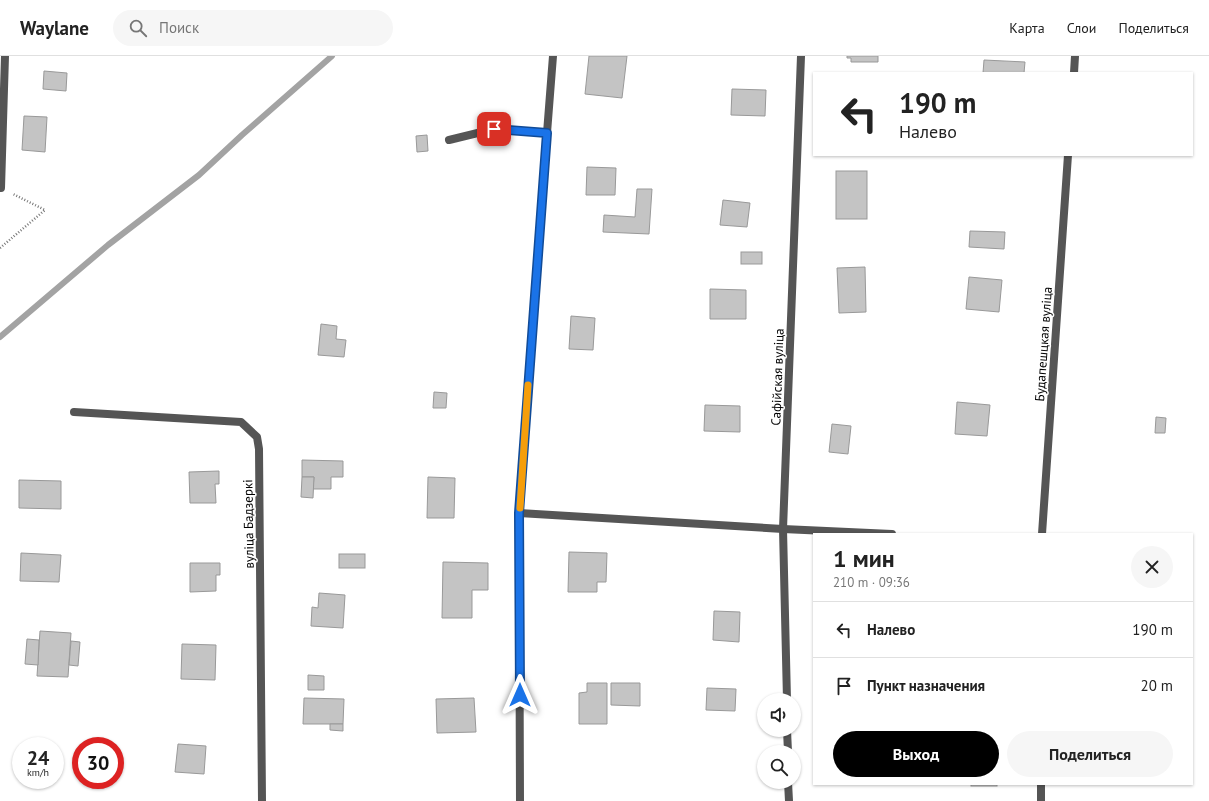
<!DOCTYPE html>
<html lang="ru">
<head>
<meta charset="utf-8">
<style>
	body { margin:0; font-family:"PT Sans",sans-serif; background:#f6f6f6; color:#222; height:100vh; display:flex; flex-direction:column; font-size:15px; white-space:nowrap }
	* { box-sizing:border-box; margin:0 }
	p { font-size:13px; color:#767676 }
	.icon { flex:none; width:22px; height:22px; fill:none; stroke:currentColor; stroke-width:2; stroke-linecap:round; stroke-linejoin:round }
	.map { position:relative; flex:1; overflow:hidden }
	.panel { position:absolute; left:813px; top:477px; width:380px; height:252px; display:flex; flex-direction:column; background:#fff; border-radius:0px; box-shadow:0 1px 3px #0004 }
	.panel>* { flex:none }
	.banner { position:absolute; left:813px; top:16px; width:380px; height:84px; border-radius:0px; box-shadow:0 1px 3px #0004; background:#fff; color:#222; overflow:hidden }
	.fabs { position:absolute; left:757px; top:637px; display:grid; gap:8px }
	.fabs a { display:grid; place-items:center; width:44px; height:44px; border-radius:50%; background:#fff; box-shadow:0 1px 3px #0004; font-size:20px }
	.speed { position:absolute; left:12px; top:681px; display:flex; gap:8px; font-size:20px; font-weight:700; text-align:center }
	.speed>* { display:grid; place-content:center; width:52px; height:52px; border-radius:50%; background:#fff; box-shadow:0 1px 3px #0004; line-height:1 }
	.speed small { font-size:10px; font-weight:400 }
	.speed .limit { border:6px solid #d22; background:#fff; color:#111 }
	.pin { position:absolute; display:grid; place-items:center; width:34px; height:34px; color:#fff; margin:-17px; border-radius:8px; box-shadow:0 2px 6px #0006 }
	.me { position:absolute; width:44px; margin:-22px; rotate:0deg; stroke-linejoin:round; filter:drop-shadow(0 0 3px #0008) }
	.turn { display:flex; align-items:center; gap:14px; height:84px; padding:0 20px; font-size:18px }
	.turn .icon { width:52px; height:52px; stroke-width:2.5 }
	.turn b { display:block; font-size:28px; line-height:34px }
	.round { display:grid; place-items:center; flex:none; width:42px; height:42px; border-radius:21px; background:#f6f6f6 }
	.summary { display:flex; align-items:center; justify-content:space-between; height:68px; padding:0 20px }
	h1 { font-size:24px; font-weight:700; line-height:30px }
	.button { display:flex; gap:8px; margin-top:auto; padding:8px 20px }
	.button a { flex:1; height:46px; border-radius:24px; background:#000; color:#fff; font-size:16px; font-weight:700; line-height:46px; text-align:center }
	.button a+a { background:#f6f6f6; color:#222 }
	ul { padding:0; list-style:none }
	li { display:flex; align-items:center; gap:12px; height:56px; padding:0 20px; border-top:1px solid #e0e0e0 }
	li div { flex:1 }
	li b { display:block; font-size:15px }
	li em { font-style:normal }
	header { display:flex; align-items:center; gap:24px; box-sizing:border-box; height:56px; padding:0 20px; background:#fff; border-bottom:1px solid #e0e0e0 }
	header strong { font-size:19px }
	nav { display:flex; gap:22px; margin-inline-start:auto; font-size:14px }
	.search { width:280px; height:36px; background:#f6f6f6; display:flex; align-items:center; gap:10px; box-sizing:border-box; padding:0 14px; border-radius:22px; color:#767676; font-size:15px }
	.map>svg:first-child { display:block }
</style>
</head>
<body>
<header>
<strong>Waylane</strong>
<div class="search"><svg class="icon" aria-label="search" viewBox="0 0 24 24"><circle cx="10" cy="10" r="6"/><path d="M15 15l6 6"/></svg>Поиск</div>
<nav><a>Карта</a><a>Слои</a><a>Поделиться</a></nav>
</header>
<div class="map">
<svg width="1209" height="745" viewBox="0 0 1209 745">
	<rect width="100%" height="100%" fill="#fff"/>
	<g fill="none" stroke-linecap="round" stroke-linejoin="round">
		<polyline stroke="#a3a3a3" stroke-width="6" points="0,281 108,189 199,119 242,79 332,0"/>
	</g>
	<g fill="#c4c4c4" stroke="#999">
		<polygon points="589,0 627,0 622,42 585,38"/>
		<polygon points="847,0 878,0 878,6 851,6 851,2 847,2"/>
		<polygon points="984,4 1025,6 1024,17 983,17"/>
		<polygon points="44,15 67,17 66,35 43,33"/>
		<polygon points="732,33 766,34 765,60 731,59"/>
		<polygon points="24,60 47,61 45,96 22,94"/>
		<polygon points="427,79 428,95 417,96 416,80"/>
		<polygon points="587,111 616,112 615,139 586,139"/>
		<rect x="836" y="115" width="31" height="48"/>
		<polygon points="637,133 652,133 649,178 603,176 604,159 635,161"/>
		<polygon points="723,144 750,147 747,171 720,169"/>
		<polygon points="970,175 1005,176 1004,193 969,191"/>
		<rect x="741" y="196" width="21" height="12"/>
		<polygon points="865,211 866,256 839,257 837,212"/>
		<polygon points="969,221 1002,224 999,256 966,253"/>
		<polygon points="710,233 746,234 746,263 710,263"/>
		<polygon points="571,260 595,262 593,294 569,293"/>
		<polygon points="321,268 337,270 336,283 346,284 344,301 318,299"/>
		<polygon points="434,336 447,337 446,352 433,352"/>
		<polygon points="957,346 990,349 987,380 955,378"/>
		<polygon points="705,349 740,350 740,376 704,375"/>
		<polygon points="1156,361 1166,362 1165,377 1155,377"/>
		<polygon points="832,368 851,370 848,398 829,396"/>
		<polygon points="302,404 343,405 343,421 331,421 331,433 313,433 314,421 302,421"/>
		<polygon points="219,415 219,428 215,428 216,447 190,447 189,416"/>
		<polygon points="302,421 314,421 313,442 301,441"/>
		<polygon points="428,421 455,422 454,462 427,462"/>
		<polygon points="19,424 61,425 61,453 19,452"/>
		<polygon points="569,496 607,497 606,526 597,526 597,536 568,536"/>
		<polygon points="21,497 61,499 59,526 20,525"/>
		<rect x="339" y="498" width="26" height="14"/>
		<polygon points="443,506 488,507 488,534 472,534 472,562 442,562"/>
		<polygon points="190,507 220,507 220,519 216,519 216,535 190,536"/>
		<polygon points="319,537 345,539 343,572 311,570 312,551 318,552"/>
		<polygon points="714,555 740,556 739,586 713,584"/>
		<polygon points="40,575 71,577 68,621 37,620"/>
		<polygon points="27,583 39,584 38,609 25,608"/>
		<polygon points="71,585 80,586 78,610 69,609"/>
		<polygon points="182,588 216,589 215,624 181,623"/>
		<polygon points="308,619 324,620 324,634 308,634"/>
		<polygon points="587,627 607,627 607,668 579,668 579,637 587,636"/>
		<polygon points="611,627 640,627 640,650 611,649"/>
		<polygon points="707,632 736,633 735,655 706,654"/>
		<polygon points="304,642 344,643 343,668 303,668"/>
		<polygon points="474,642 476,676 437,677 436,643"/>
		<polygon points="330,668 343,668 343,675 330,674"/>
		<polygon points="178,688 206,690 204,718 175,716"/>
		<polygon points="55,695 58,695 57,722 55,722"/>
		<rect x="971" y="728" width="26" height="2"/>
	</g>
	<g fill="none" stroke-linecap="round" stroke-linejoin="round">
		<polyline stroke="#777" stroke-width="2.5" stroke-dasharray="1 2" stroke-linecap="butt" points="0,192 45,154 13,138"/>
		<polyline stroke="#555" stroke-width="8" points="449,84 494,73 547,77"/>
		<g stroke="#555" stroke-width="8">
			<polyline points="1074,17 1075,0"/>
			<polyline points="1,132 5,0"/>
			<polyline points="74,356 241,366 257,381 259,393 262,745"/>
			<polyline points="519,457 783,473 892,478"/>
			<polyline points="1042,478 1068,99"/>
			<polyline points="787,644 783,473 801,0"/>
			<polyline points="787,674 788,696"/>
			<polyline points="788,726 789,745"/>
			<polyline points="520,745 519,457 547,77 553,0"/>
			<polyline points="1041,745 1041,728"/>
		</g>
	</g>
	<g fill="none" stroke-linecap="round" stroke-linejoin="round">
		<defs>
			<polyline id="route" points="494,73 547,77 519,457 520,639"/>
		</defs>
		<use href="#route" stroke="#114b97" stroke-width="10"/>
		<use href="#route" stroke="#1a73e8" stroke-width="7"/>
		<polyline stroke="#f59e0b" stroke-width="7" points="520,452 528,329"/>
	</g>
	<g text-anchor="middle" stroke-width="3" stroke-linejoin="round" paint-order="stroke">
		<g font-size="13" fill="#000" stroke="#fff">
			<text transform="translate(1043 288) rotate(-86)" y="5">Будапешцкая вуліца</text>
			<text transform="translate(777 321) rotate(-88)" y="5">Сафійская вуліца</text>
			<text transform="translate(248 468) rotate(-91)" y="5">вуліца Бадзеркі</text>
		</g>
	</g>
</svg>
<div class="fabs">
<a><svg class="icon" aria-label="sound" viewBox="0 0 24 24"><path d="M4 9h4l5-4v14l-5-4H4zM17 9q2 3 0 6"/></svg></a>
<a><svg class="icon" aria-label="search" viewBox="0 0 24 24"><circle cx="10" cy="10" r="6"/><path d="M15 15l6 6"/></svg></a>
</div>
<div class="speed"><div>24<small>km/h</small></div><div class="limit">30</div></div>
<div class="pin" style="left:494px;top:73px;background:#d93025"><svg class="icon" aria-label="arrive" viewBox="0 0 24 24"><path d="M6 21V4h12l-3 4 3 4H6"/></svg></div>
<svg class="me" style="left:520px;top:639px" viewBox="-20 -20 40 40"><path d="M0-17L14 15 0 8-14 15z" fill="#1a73e8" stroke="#fff" stroke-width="4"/></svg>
<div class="banner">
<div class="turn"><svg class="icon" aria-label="left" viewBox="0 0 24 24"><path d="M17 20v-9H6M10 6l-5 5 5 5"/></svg><div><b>190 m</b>Налево</div></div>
</div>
<section class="panel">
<div class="summary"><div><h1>1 мин</h1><p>210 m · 09:36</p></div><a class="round"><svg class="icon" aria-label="close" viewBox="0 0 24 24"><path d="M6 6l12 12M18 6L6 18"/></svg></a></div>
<ul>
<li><svg class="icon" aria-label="left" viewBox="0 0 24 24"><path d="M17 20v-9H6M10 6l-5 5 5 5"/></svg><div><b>Налево</b></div><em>190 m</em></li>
<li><svg class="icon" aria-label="arrive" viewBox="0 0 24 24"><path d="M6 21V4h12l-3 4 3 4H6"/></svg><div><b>Пункт назначения</b></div><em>20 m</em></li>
</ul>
<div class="button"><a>Выход</a><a>Поделиться</a></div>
</section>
</div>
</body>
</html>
